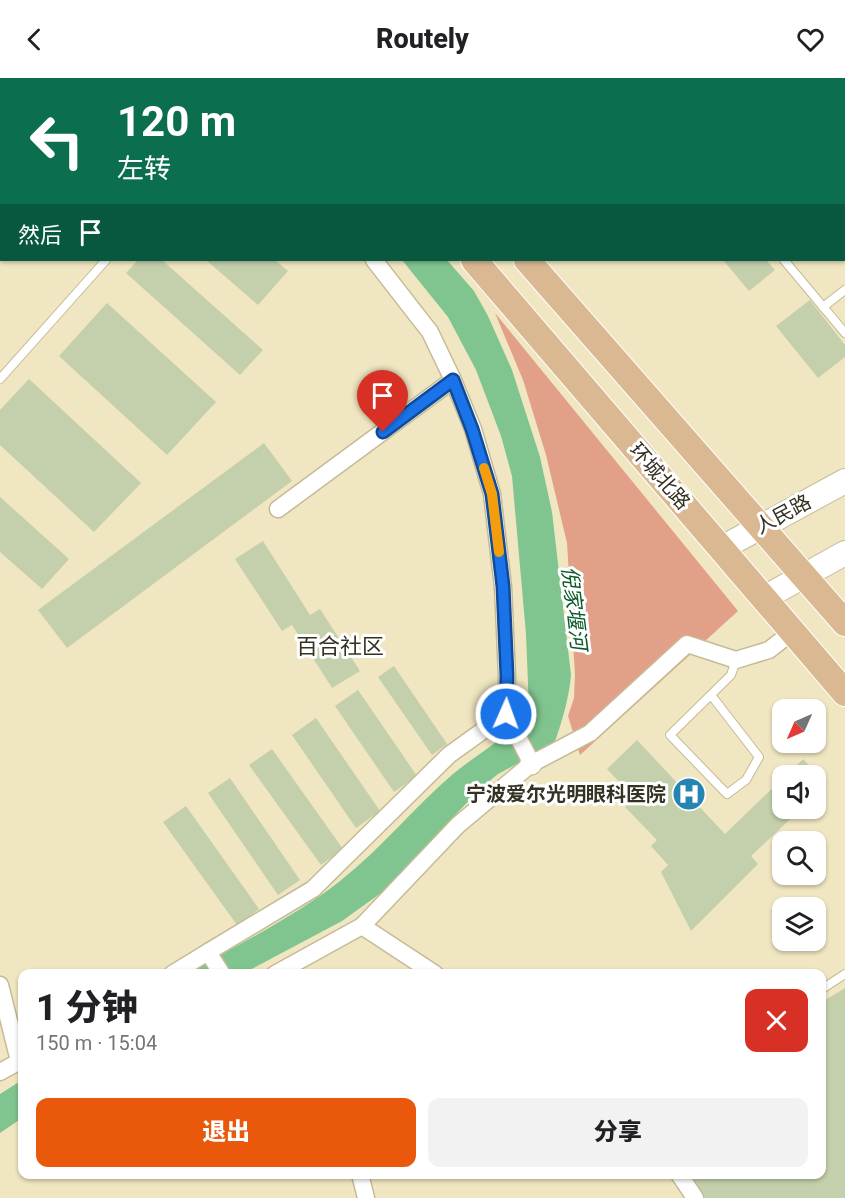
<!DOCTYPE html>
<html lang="zh">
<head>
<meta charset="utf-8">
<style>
	body { margin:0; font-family:Roboto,"Noto Sans SC",sans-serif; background:#f2f2f2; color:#202124; height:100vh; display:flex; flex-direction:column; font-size:22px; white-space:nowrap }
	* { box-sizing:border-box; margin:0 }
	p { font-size:20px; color:#757577 }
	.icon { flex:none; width:33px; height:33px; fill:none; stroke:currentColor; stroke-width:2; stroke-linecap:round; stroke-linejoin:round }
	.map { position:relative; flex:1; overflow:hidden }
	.drawer { position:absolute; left:18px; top:891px; width:808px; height:210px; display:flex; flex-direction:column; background:#fff; border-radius:12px; box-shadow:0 2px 4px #0004 }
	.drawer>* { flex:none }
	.top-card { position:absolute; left:0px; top:0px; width:846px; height:183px; box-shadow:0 2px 4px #0004; background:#0b6e4f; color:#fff; overflow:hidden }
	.needle { width:39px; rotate:225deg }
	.fabs { position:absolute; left:772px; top:621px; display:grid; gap:12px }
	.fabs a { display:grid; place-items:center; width:54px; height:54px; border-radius:12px; background:#fff; box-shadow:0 2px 4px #0004; font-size:30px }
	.pin { position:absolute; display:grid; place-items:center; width:51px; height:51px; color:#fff; margin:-62px -26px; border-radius:50% 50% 50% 0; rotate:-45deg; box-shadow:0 0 6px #0007 }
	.pin .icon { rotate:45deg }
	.me { position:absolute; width:66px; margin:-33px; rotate:2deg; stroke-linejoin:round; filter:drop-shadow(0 0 4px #0008) }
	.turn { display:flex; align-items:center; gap:21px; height:126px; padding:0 18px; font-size:27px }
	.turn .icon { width:78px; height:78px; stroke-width:2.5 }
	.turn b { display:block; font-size:42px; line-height:51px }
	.then { display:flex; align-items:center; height:57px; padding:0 18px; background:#0003; gap:12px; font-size:22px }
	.round { display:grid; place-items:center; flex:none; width:63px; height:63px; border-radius:12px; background:#f2f2f2 }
	.overview { display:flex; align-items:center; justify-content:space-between; height:102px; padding:0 18px }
	h1 { font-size:36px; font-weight:800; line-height:45px }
	.action { display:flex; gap:12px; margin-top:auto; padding:12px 18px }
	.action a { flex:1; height:69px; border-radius:12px; background:#ea580c; color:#fff; font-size:24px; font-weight:800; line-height:69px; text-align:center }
	.action a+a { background:#f2f2f2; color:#202124 }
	header { display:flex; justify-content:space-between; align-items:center; height:78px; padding:0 18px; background:#fff; font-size:27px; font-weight:800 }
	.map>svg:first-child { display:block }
</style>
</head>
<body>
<header><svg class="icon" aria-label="back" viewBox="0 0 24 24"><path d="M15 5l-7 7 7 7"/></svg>Routely<svg class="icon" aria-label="heart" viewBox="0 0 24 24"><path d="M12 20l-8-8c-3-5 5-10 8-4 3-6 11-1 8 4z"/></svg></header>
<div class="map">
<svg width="845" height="1120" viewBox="0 0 845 1120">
	<rect width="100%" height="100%" fill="#f0e6c1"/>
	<polygon fill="#e3a089" points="495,235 738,533 580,677 568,638 574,620 575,597 567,465 546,377 523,302"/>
	<g fill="#80c58f">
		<path d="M 402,182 L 447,182 L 474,213 L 488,238 L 512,292 L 540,379 L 552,434 L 571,597 C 569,620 562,644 554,666 L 498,696 L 481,710 L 381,815 L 342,843 L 244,895 L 187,896 C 237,867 296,838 340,803 C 381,771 414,729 453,696 C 478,675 512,658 529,630 L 526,556 L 512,398 L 501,358 L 476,292 L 448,239 Z"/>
		<polygon points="22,1002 22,1040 0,1055 0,1016"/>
	</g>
	<g fill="#c4d0ac">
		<polygon points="138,182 162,182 263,272 240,297 126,195"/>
		<polygon points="206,182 275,182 288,193 258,227"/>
		<polygon points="723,182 766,182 775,192 749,213"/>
		<polygon points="810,222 845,267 845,279 818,300 776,248"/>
		<polygon points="107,225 216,324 167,377 59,278"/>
		<polygon points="29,301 141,405 94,454 0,367 0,332"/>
		<polygon points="264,365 292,403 67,570 38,532"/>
		<polygon points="0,419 69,481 42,511 0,474"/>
		<polygon points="263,463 310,537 320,531 360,593 332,610 292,547 282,553 235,481"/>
		<polygon points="394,588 447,666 432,677 378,599"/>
		<polygon points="358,612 417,698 394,714 335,628"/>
		<polygon points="316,640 380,733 356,750 292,657"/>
		<polygon points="637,662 725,756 783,700 783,730 802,730 751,778 758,786 691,853 661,794 668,787 651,768 657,762 625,729 630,723 619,711 622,707 607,691"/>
		<polygon points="272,671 343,771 321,787 249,687"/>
		<polygon points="803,681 827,706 816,717 816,698 786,698"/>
		<polygon points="230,700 300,802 278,817 208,715"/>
		<polygon points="186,728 259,831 237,847 163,744"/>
		<polygon points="845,910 845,1120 698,1120 684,1096 822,1096 822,924"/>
	</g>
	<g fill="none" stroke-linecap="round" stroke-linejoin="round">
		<defs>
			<g id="service">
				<polyline points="636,0 638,2"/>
				<polyline points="262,2 263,0"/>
				<polyline points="784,182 845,255"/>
				<polyline points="823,229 845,212"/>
				<polyline points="0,301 106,182"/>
				<polyline points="711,617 759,679 746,702 727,716 670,657 731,597 736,582"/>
				<polyline points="822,911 845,896"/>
			</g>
			<g id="minor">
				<polyline points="374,182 430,254 453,302 473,351 492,416 503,509 507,598 506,636 531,684"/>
				<polyline points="278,431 453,302"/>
				<polyline points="362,848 435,896"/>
				<polyline points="208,874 313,811 449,677 506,636"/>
				<polyline points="172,896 208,874 222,896"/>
				<polyline points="275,896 362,848 458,747 531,686 590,655 687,566 736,582 769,572 792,554"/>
				<polyline points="0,907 19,983"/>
				<polyline points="0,994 22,982"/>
				<polyline points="360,1096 366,1120"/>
				<polyline points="679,1096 695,1120"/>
			</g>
			<polyline id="tertiary" points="531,684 531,686"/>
			<g id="secondary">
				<polyline points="722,470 845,403"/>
				<polyline points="764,520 845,475"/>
			</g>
			<g id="primary">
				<polyline points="318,0 319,2"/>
				<polyline points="369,0 371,2"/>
				<polyline points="474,182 845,615"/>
				<polyline points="527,182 845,545"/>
			</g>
		</defs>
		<use href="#service" stroke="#c4bb97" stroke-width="10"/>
		<use href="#minor" stroke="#c4bb97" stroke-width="19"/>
		<use href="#tertiary" stroke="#c4bb97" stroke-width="23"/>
		<use href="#secondary" stroke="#c4bb97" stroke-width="26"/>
		<use href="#primary" stroke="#fff" stroke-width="28"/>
		<use href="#service" stroke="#fff" stroke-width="8"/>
		<use href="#minor" stroke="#fff" stroke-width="16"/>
		<use href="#tertiary" stroke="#fff" stroke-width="21"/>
		<use href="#secondary" stroke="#fff" stroke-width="24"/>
		<use href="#primary" stroke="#dab892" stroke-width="26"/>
	</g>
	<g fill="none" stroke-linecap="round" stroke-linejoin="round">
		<defs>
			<polyline id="route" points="383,354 453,302 472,351 492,416 503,508 507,598 506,636"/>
		</defs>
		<use href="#route" stroke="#114b97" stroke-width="15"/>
		<use href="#route" stroke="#1a73e8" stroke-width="10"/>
		<polyline stroke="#f59e0b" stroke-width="10" points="484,390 492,416 499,474"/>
	</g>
	<defs>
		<symbol id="hospital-disc" viewBox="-11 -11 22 22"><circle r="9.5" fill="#2485b0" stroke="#fff"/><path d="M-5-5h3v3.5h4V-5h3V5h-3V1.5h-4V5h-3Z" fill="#fff"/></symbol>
	</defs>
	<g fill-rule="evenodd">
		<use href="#hospital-disc" x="670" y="697" width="38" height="38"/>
	</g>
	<g text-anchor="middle" stroke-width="6" stroke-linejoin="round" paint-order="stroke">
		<g font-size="20" fill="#353123" stroke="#fff">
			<text transform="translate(660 398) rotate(49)" y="7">环城北路</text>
			<text transform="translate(783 436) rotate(-28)" y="7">人民路</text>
		</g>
		<g font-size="20" font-weight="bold" fill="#353123" stroke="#fff" text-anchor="end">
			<text x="666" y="723">宁波爱尔光明眼科医院</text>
		</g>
		<g font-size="21" font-style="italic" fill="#0b5b29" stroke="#fff">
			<text transform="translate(574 530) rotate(83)" y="7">倪家堰河</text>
		</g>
		<g font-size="22" fill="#353123" stroke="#fff">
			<text x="340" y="576">百合社区</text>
		</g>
	</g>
</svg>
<div class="fabs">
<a><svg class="needle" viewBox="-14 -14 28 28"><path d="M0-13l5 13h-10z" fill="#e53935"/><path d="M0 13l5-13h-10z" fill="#757577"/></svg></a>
<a><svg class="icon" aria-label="sound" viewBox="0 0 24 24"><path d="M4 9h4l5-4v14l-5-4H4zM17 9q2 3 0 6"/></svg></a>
<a><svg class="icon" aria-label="search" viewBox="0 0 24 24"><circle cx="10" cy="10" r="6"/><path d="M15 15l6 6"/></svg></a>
<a><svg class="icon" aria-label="layers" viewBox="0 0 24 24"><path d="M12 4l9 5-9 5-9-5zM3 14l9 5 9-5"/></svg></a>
</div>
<div class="pin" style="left:383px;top:354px;background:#d93025"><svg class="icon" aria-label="arrive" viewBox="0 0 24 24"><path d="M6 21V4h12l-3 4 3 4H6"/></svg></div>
<svg class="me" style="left:506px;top:636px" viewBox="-20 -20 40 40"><circle r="17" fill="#1a73e8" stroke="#fff" stroke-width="3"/><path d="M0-11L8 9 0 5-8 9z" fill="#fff"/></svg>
<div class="top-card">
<div class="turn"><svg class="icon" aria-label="left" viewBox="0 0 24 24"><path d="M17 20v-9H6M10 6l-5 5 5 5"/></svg><div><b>120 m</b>左转</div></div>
<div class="then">然后<svg class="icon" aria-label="arrive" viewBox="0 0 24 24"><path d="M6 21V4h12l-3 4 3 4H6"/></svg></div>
</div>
<section class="drawer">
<div class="overview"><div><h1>1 分钟</h1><p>150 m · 15:04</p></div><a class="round" style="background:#d93025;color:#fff"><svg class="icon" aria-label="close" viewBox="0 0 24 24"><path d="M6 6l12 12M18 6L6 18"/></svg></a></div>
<div class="action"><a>退出</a><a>分享</a></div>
</section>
</div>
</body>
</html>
